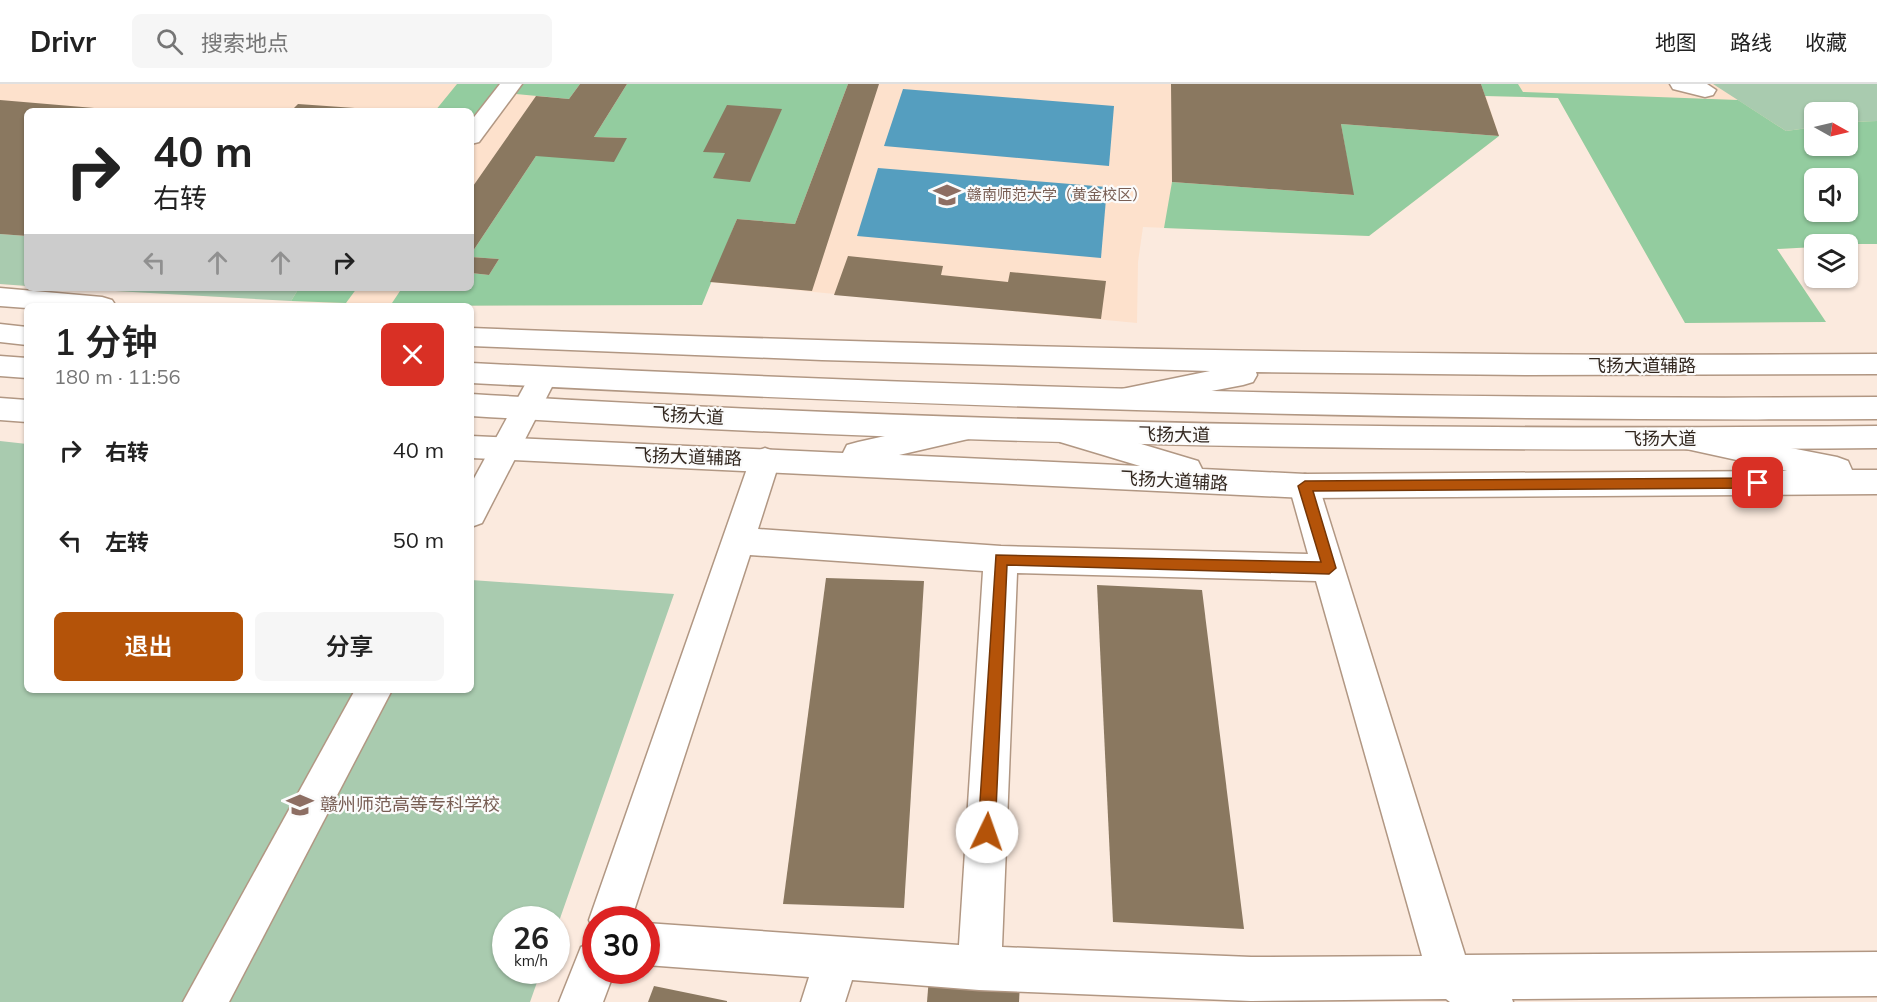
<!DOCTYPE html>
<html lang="zh">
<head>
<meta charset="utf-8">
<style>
	body { margin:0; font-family:Mulish,"Noto Sans SC",sans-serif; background:#f6f6f6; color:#222; height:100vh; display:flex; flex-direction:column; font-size:22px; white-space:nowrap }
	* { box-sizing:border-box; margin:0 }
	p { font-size:20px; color:#767676 }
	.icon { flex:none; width:33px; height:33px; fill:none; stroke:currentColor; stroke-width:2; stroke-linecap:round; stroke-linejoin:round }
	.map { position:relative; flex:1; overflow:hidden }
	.details { position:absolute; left:24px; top:219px; width:450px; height:390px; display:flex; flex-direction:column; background:#fff; border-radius:9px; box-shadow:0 2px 4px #0004 }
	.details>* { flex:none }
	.guide { position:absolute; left:24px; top:24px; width:450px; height:183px; border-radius:9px; box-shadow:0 2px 4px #0004; background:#fff; color:#222; overflow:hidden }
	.needle { width:39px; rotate:98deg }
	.tools { position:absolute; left:1804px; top:18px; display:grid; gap:12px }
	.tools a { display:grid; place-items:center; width:54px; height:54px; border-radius:9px; background:#fff; box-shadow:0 2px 4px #0004; font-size:30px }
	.speed { position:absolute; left:492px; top:822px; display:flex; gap:12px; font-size:30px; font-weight:700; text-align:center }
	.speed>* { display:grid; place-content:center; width:78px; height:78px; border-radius:50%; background:#fff; box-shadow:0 2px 4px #0004; line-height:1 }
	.speed small { font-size:15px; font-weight:400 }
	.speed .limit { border:9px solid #d22; background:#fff; color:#111 }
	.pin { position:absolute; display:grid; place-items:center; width:51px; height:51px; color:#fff; margin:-26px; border-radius:12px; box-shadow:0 3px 9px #0006 }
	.me { position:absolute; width:66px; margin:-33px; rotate:3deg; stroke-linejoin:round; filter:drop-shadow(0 0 4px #0008) }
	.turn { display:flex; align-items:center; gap:21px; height:126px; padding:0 30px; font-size:27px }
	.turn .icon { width:78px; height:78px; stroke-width:2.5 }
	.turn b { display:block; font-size:42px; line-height:51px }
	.lanes { display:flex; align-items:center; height:57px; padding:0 30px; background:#0003; justify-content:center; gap:30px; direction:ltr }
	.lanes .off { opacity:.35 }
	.round { display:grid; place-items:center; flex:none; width:63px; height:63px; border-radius:9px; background:#f6f6f6 }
	.overview { display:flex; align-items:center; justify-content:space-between; height:102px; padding:0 30px }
	h1 { font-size:36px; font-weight:600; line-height:45px }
	.button { display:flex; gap:12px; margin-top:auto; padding:12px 30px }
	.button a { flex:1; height:69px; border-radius:9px; background:#b45309; color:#fff; font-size:24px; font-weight:600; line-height:69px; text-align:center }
	.button a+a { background:#f6f6f6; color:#222 }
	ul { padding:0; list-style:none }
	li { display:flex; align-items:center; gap:18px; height:90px; padding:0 30px }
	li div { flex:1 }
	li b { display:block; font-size:22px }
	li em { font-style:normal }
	header { display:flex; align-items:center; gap:36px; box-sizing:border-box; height:84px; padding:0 30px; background:#fff; border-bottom:2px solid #e0e0e0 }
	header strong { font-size:28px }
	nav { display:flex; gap:33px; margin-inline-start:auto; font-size:21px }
	.search { width:420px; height:54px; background:#f6f6f6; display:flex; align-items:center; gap:15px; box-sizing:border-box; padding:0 21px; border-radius:9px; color:#767676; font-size:22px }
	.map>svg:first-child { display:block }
</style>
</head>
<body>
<header>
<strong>Drivr</strong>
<div class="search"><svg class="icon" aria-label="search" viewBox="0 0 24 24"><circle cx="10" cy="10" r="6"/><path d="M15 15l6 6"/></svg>搜索地点</div>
<nav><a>地图</a><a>路线</a><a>收藏</a></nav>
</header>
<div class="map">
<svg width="1877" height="918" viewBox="0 0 1877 918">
	<rect width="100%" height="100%" fill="#fbeade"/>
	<path fill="#fde1cc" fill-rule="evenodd" d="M 0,0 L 1877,0 L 1877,160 L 1815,160 L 1815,163 L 1777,165 L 1826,238 L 1685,239 L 1558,14 L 1486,12 L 1499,52 L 1369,152 L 1143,143 L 1138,178 L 1137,239 L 710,198 L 702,221 L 387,222 L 62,204 L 471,204 L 471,27 L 27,27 L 27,202 L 0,200 ZM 1815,28 L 1848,28 L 1848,62 L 1815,62 ZM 1815,94 L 1848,94 L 1848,128 L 1815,128 Z"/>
	<g fill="#a9cbaf">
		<polygon points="1713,0 1877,0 1877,37 1848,38 1848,28 1815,28 1815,43 1786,47"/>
		<polygon points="0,150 27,152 27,202 0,200"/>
		<polygon points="62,204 299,204 291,217"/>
		<polygon points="0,357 27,360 27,606 471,606 471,496 674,510 557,843 556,836 506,836 506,886 541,887 530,918 0,918"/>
	</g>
	<g fill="#93cc9f" fill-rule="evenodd">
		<polygon points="457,0 580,0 569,15 504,9 471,53 471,27 435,27"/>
		<polygon points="627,0 848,0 795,140 737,135 702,221 390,222 402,204 471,204 471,189 489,191 499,175 471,173 471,170 536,72 627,54 594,53"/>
		<path d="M 1481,0 L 1518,0 L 1523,8 L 1738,16 L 1786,47 L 1815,43 L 1815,62 L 1848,62 L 1848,38 L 1877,37 L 1877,160 L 1815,160 L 1815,163 L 1777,165 L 1826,238 L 1685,239 L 1558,14 L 1485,12 ZM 1848,94 L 1848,128 L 1815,128 L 1815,94 Z"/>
		<polygon points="1341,40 1499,52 1369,152 1164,144 1172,98 1353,111"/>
		<polygon points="299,204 357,204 346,219 291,217"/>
	</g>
	<g fill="#559ebf">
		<polygon points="903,5 1114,22 1109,82 884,62"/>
		<polygon points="878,84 1107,103 1101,174 857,152"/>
	</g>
	<g fill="#8a7860">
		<polygon points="580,0 627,0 594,53 627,54 614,78 536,72 471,170 471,105 536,12 569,15"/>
		<polygon points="848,0 879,0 812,207 710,198 737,135 795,140"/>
		<polygon points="1171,0 1481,0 1499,52 1341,40 1354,111 1172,98"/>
		<polygon points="0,16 106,25 27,27 27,152 0,150"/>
		<polygon points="298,20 369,25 369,27 291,27"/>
		<polygon points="727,21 782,25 750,98 713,94 725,69 703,68"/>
		<polygon points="848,172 943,182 941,191 1008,198 1010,188 1106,197 1101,235 834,211"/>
		<polygon points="471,173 499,175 489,191 471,189"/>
		<polygon points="826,494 924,497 904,824 783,820"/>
		<polygon points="1097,501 1202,506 1244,845 1113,838"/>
		<polygon points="929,893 1020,900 1019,918 927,918"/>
		<polygon points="654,902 727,917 727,918 648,918"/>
	</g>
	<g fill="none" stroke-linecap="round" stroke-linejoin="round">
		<defs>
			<g id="minor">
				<polygon points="500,0 522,0 479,58 471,60 471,37"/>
				<polygon points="1670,0 1707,0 1716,6 1713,11 1705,13 1673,5"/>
				<polygon points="543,283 553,286 557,293 482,439 471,443 471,400 533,286"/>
				<path d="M 765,364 L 776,368 L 780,376 L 758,445 L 1001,462 L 1308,470 L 1289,402 L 1294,393 L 1305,390 L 1316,393 L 1465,871 L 1877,868 L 1877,912 L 1512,915 L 1513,918 L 1450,918 L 1446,915 L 1251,917 L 979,906 L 852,896 L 845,918 L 801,918 L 809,893 L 646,881 L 646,839 L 959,861 L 983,487 L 750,471 L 631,836 L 596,836 L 596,851 L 589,836 L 750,376 L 754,368 ZM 1017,489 L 1316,497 L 1422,872 L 1251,873 L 1002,863 Z"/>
				<polygon points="355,606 392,606 229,918 183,918"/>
				<polygon points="596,857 596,886 615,886 603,918 559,918 581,863"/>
			</g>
			<g id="tertiary">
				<polygon points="0,204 102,213 112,216 116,222 27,222 27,224 0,222"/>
				<path d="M 471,244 C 940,262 1408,274 1877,270 L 1877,290 L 1525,291 L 1256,288 L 1257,291 L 1253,298 L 1243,301 L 1122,324 L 1112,321 L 1107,314 L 1112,307 L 1210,287 L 822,276 L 471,262 Z"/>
				<polygon points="0,314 27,316 27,338 0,336"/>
				<polygon points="966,334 977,337 981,345 977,353 899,371 1140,382 1060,358 1056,350 1060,342 1071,339 1198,377 1202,385 1305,390 1787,387 1682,364 1678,356 1682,348 1693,345 1837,373 1848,377 1852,386 1877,386 1877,410 1305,414 471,374 471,352 843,369 847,361 858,358"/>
			</g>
			<g id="primary">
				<polygon points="0,240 27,243 27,261 0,258"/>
				<polygon points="0,272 27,274 27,294 0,292"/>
				<path d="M 471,279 C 940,302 1408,317 1877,313 L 1877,335 C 1408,338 940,323 471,299 Z"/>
				<path d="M 471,310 C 940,339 1408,347 1877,342 L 1877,364 C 1408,369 940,361 471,332 Z"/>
			</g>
		</defs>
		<use href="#minor" stroke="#b19783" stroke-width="3"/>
		<use href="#tertiary" stroke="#b19783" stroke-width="3"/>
		<use href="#primary" stroke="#b19783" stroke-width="3"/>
		<use href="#minor" fill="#fff" fill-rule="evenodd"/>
		<use href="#tertiary" fill="#fff" fill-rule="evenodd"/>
		<use href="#primary" fill="#fff" fill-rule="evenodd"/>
	</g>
	<polygon fill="#b45309" stroke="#753606" stroke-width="1.5" points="1758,394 1764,399 1758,404 1313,407 1336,484 1329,490 1007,481 995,748 992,754 987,756 981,754 978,748 996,471 1321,478 1298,402 1305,397"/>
	<defs>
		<symbol id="university-bare" viewBox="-9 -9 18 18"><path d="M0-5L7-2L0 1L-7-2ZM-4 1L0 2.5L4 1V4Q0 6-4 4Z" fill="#8d6e63" stroke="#fbfbfb" stroke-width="2.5" paint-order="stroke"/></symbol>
	</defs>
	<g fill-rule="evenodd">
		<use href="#university-bare" x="928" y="92" width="38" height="38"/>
		<use href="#university-bare" x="281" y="702" width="38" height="38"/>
	</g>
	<g text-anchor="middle" stroke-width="4.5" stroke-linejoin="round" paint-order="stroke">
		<g font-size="15" fill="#785e54" stroke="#fbfbfb" text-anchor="start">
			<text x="967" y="116">赣南师范大学（黄金校区）</text>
		</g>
		<g font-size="18" fill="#32271f" stroke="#fbfbfb">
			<text x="1642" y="288">飞扬大道辅路</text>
			<text transform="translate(688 332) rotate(3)" y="6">飞扬大道</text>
			<text transform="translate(1174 351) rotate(1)" y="6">飞扬大道</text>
			<text x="1660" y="361">飞扬大道</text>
			<text transform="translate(688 373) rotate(2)" y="6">飞扬大道辅路</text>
			<text transform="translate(1174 397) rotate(3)" y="6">飞扬大道辅路</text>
		</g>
		<g font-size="18" fill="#785e54" stroke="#fbfbfb" text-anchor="start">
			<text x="320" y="727">赣州师范高等专科学校</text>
		</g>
	</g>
</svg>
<div class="tools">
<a><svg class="needle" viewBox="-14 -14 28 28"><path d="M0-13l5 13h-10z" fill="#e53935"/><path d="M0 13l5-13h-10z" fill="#767676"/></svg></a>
<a><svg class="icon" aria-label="sound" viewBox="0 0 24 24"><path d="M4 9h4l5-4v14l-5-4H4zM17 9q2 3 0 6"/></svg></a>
<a><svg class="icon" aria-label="layers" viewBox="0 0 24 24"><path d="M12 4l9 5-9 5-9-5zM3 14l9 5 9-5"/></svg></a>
</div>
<div class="speed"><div>26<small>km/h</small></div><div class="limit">30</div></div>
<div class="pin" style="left:1758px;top:399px;background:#d93025"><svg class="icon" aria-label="arrive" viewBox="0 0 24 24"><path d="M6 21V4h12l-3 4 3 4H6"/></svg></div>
<svg class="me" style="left:987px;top:748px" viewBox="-20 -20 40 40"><circle r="19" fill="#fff"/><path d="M0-13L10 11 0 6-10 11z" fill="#b45309"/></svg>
<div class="guide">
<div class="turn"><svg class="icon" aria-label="right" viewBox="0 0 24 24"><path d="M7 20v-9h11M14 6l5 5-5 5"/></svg><div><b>40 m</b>右转</div></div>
<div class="lanes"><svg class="icon off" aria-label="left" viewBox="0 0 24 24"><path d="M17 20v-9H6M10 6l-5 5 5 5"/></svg><svg class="icon off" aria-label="ahead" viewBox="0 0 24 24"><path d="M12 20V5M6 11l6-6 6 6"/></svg><svg class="icon off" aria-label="ahead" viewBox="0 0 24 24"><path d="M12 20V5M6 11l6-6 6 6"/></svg><svg class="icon" aria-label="right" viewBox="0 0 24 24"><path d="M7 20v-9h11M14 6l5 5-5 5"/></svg></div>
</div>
<section class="details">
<div class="overview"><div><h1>1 分钟</h1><p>180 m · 11:56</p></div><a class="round" style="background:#d93025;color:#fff"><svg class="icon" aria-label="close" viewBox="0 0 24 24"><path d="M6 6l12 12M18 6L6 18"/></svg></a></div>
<ul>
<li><svg class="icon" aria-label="right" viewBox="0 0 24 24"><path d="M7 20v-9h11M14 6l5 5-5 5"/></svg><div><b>右转</b></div><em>40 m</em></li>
<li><svg class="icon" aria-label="left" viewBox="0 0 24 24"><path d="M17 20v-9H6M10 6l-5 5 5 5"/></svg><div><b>左转</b></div><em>50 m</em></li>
</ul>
<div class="button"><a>退出</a><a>分享</a></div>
</section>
</div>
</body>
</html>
